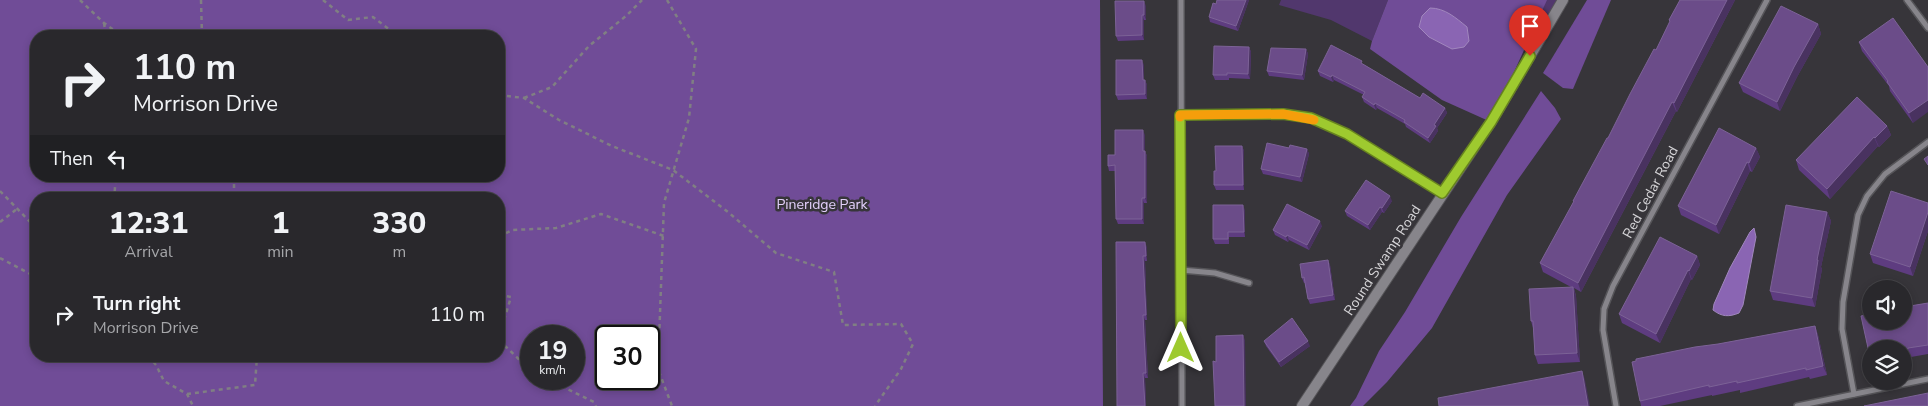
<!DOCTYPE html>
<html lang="en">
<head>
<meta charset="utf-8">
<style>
	body { margin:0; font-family:"Nunito Sans",sans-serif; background:#313034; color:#f1f3f6; height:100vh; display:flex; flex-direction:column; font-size:19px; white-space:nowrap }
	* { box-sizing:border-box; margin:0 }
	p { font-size:16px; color:#a5a6a9 }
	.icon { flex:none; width:28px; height:28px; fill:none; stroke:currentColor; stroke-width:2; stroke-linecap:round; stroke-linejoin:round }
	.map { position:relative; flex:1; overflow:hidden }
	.drawer { position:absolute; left:30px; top:192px; width:475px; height:170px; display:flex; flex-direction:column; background:#29282c; border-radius:20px; box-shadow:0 2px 8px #0003,0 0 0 1px #454448 }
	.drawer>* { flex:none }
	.guide { position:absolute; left:30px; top:30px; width:475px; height:152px; border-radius:20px; box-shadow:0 2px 8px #0003,0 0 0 1px #454448; background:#29282c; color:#f1f3f6; overflow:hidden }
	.fabs { position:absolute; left:1862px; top:280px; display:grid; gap:10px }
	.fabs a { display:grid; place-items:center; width:50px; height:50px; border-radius:50%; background:#29282c; box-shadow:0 2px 8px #0003,0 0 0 1px #454448; font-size:25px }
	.speed { position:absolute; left:520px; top:325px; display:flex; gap:10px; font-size:25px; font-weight:700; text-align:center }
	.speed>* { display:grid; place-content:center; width:65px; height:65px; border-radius:50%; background:#29282c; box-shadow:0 2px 8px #0003,0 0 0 1px #454448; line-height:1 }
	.speed small { font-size:12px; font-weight:400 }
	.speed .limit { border:2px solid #111; border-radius:8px; background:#fff; color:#111 }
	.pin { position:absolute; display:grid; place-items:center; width:42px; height:42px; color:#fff; margin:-51px -21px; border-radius:50% 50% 50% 0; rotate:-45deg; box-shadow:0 0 5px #0007 }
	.pin .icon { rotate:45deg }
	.me { position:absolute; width:55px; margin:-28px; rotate:0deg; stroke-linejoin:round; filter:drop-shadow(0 0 4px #0008) }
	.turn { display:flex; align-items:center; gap:18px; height:105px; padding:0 20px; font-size:22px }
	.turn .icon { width:65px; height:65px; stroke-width:2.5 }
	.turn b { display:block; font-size:35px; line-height:42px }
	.then { display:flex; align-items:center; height:48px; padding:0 20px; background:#0003; gap:10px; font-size:19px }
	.eta { display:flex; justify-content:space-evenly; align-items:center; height:85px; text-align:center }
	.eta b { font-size:30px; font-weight:800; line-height:35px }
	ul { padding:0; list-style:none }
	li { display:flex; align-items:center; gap:15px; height:75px; padding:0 20px }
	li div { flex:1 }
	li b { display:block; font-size:19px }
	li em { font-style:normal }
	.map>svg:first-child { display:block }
</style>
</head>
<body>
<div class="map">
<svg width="1928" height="406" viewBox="0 0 1928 406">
	<rect width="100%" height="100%" fill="#37353a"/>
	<g fill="#51376d">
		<polygon points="1281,0 1388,0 1372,41 1331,20 1279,5"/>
		<polygon points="1453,0 1558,0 1541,31"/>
	</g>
	<g fill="#704c97" fill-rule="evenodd">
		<path d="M 0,0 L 1100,0 L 1103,406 L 0,406 ZM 499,36 L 499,176 L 36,176 L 36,36 ZM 36,199 L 499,199 L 499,356 L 36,356 ZM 574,336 L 574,379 L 531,379 L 531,336 ZM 649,336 L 649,379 L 606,379 L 606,336 Z"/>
		<polygon points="1388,0 1547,0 1491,122 1442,100 1370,49 1372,41"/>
		<polygon points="1587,0 1611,0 1573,89 1563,88 1543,73"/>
		<polygon points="1541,91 1555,108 1561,119 1507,195 1432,328 1387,382 1363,406 1350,406 1356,398 1379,351 1405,312 1461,217"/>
	</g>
	<g fill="#8a65b3" stroke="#a187be">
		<path d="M 1430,8 C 1445,8 1456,18 1467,27 L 1469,41 L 1464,47 L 1452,49 L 1429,37 L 1419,27 L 1422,16 Z"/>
		<path d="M 1754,228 L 1756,237 L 1743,305 L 1739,313 C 1729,317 1722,317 1713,310 L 1714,304 L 1730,268 L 1750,232 Z"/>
	</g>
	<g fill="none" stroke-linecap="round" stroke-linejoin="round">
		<defs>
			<g id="street">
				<polyline points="1181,0 1182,406"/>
				<polyline points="1907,0 1928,28"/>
				<polyline points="1180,115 1283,114 1311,118 1347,135 1442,193"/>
				<polyline points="1181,270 1215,273 1249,283"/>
				<polyline points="1854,394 1842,329 1843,302 1858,215 1867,196 1885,174 1928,142"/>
				<polyline points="1616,406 1603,330 1604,309 1613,286 1767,0"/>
				<polyline points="1797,406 1928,379"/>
			</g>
			<polyline id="secondary" points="1302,406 1491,122 1563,0"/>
		</defs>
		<use href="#street" stroke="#555458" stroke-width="8"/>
		<use href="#secondary" stroke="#555458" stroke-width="12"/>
		<g stroke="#807f83" stroke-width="2.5" stroke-dasharray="4 4" stroke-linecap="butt">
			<polyline points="80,0 104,23 122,36"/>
			<polyline points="201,0 202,36"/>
			<polyline points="323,0 348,20 373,17 394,33 395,36"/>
			<polyline points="667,0 696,49 689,118 664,203 658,369 672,406"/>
			<polyline points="104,23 106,36"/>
			<polyline points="499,95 524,98 559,120 612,146 673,170 728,212 776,253 834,272 843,325 901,324 913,344 901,369 875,406"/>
			<polyline points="524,98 552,87 589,46 626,16 642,0"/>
			<polyline points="234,176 234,192 244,199"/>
			<polyline points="0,191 36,228"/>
			<polyline points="114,199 116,176"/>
			<polyline points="0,222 17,209"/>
			<polyline points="499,237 512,230 556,228 601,214 664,236"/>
			<polyline points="0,258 36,277"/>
			<polyline points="499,295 511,297 499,337"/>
			<polyline points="499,340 531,371"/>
			<polyline points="148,356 156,365 164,381 187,394 193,406"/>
			<polyline points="547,379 594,402 596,406"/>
			<polyline points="187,394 255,385 257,356"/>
		</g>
		<use href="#street" stroke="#87858b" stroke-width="5"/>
		<use href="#secondary" stroke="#87858b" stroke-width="10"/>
	</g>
	<g fill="#5e3c80">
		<polygon points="1249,0 1238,31 1210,22 1209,17 1216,4"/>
		<polygon points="1680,0 1735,0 1677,112 1676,111 1581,292 1574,288 1576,296 1580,362 1538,364 1535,355 1533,328 1531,321 1571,287 1543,272 1540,263 1573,203 1573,201 1608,138 1656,50 1670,22 1669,20"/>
		<polygon points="1146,6 1146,20 1144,20 1144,40 1118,41 1116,36"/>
		<polygon points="1818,24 1821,34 1797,77 1780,111 1743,92 1739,83"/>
		<polygon points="1859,42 1928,67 1913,123 1890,91 1889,86 1862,51"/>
		<polygon points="1249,47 1251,52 1250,79 1229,78 1229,80 1215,80 1213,75"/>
		<polygon points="1306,49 1308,54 1304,80 1269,76 1267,71"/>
		<polygon points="1363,64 1420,98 1445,108 1447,113 1437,128 1438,131 1430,143 1406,127 1405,124 1377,108 1376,110 1364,102 1362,97 1364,95 1334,80 1333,82 1320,76 1318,71"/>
		<polygon points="1144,65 1144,80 1145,80 1147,85 1147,99 1118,100 1116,95"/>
		<polygon points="1887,126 1891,135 1879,147 1878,146 1830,199 1799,170 1796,160"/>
		<polygon points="1145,135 1145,151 1147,156 1147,203 1144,203 1144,224 1118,224 1116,219 1115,171 1109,171 1108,166 1115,155"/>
		<polygon points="1242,146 1244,151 1244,190 1216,190 1214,185 1216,171"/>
		<polygon points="1289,148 1307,149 1309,154 1302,182 1263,174 1261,169"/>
		<polygon points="1756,148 1760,157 1752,172 1750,171 1719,234 1681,215 1678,206"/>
		<polygon points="1392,201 1384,213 1382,212 1370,230 1347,216 1345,211"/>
		<polygon points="1928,203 1928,231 1913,276 1873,263 1870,254"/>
		<polygon points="1245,210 1245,237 1229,237 1229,244 1215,244 1213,239"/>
		<polygon points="1827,212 1831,221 1821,267 1822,269 1815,307 1773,300 1770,291"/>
		<polygon points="1322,226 1309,250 1289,240 1288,242 1275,235 1273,230"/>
		<polygon points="1116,242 1147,247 1147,261 1145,261 1147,320 1145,320 1148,378 1145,378 1146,406"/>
		<polygon points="1697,256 1700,265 1692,280 1691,279 1660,343 1622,323 1619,314"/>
		<polygon points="1328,260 1330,265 1335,300 1310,304 1308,299 1305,283 1304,283 1302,278"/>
		<polygon points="1928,303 1928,354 1911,357 1911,358 1904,359 1904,349 1871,349 1871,361 1861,316 1871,314 1871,321 1904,321 1904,307"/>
		<polygon points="1815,326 1818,335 1827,375 1810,379 1809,377 1740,393 1740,390 1712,396 1712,395 1660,406 1641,406 1640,401 1718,344"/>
		<polygon points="1264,341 1310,346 1281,367 1266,346"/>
	</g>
	<g fill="#493260">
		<polygon points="1246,0 1249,0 1238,31 1236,26"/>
		<polygon points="1727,0 1735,0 1677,112 1674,103"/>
		<polygon points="1144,1 1146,6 1146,20 1144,15"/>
		<polygon points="1142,15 1144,20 1144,40 1142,35"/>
		<polygon points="1818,24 1821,34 1797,77 1780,111 1777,102 1794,67"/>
		<polygon points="1249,47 1251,52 1250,79 1248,74"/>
		<polygon points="1306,49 1308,54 1304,80 1302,75"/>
		<polygon points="1142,60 1144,65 1144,85 1143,80"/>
		<polygon points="1332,75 1334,80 1333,82 1331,77"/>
		<polygon points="1145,80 1147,85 1147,99 1145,94"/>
		<polygon points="1928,100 1928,112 1913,123 1909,113"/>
		<polygon points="1672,102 1676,111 1581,292 1578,283"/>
		<polygon points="1375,103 1377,108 1376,110 1374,105"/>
		<polygon points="1445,108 1447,113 1437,128 1438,131 1430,143 1428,138 1434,125"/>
		<polygon points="1887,126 1891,135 1879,147 1875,138"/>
		<polygon points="1143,130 1145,135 1145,156 1143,151"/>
		<polygon points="1874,137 1878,146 1830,199 1827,189"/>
		<polygon points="1242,146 1244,151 1244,190 1243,185"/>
		<polygon points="1756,148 1760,157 1752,172 1749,163"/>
		<polygon points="1307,149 1309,154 1302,182 1300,177"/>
		<polygon points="1145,151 1147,156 1147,203 1145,198"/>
		<polygon points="1747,162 1750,171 1719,234 1716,225"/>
		<polygon points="1390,196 1392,201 1384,213 1382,208"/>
		<polygon points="1142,198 1144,203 1144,224 1142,219"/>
		<polygon points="1243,205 1245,210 1245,237 1244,232"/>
		<polygon points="1380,207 1382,212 1370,230 1368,225"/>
		<polygon points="1827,212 1831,221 1821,267 1822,269 1815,307 1812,298 1817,260"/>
		<polygon points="1928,212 1928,231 1913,276 1910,267"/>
		<polygon points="1320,221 1322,226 1309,250 1307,245"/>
		<polygon points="1287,235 1289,240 1288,242 1286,237"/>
		<polygon points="1145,242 1147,247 1147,261 1146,256"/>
		<polygon points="1143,256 1145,261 1147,320 1146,315"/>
		<polygon points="1697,256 1700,265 1692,280 1689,271"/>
		<polygon points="1328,260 1330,265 1335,300 1333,295"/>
		<polygon points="1688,270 1691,279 1660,343 1656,334"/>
		<polygon points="1573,287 1576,296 1580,362 1577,353"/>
		<polygon points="1143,315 1145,320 1148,378 1146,373"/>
		<polygon points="1815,326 1818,335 1827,375 1823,366"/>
		<polygon points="1243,335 1245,340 1246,406 1244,406"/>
		<polygon points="1308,341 1310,346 1281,367 1279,362"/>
		<polygon points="1582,371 1585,380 1590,406 1588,406"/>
		<polygon points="1143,373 1145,378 1146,406 1145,406"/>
	</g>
	<g fill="#6b4c89" stroke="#7c6296">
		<polygon points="1217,0 1246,0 1236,26 1209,17 1213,3 1216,4"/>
		<polygon points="1680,0 1727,0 1674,103 1672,102 1578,283 1540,263 1574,201 1573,201 1581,186 1607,138 1608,138 1630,94 1654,49 1656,50 1670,21 1669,20"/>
		<polygon points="1115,1 1144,1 1144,15 1142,15 1142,35 1116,36"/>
		<polygon points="1781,6 1818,24 1794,67 1777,102 1739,83"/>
		<polygon points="1893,18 1928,67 1928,100 1909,113 1887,82 1888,81 1859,42"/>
		<polygon points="1331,45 1362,61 1361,63 1420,98 1423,93 1445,108 1434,125 1436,126 1428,138 1404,122 1405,120 1375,103 1374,105 1362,97 1365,92 1332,75 1331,77 1318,71"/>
		<polygon points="1214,46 1249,47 1248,74 1227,73 1227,75 1213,75"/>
		<polygon points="1271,48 1306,49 1302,75 1267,71"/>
		<polygon points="1116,60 1142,60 1143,80 1145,80 1145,94 1116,95"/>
		<polygon points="1857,97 1887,126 1875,138 1874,137 1827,189 1796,160"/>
		<polygon points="1719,128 1756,148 1749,163 1747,162 1716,225 1678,206"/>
		<polygon points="1115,130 1143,130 1143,151 1145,151 1145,198 1142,198 1142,219 1116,219 1115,165 1108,166 1108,155 1115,155"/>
		<polygon points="1267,143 1289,148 1290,145 1307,149 1300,177 1261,169"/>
		<polygon points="1215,146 1242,146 1243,185 1214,185 1214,171 1216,171"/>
		<polygon points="1928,156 1928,165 1924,159"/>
		<polygon points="1366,180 1390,196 1382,208 1380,207 1368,225 1345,211"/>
		<polygon points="1891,191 1928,203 1928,212 1910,267 1870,254"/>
		<polygon points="1287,204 1320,221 1307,245 1287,235 1286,237 1273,230"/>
		<polygon points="1213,205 1243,205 1244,232 1228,232 1228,239 1213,239"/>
		<polygon points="1786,205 1827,212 1817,260 1818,260 1812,298 1770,291"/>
		<polygon points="1660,237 1697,256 1689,271 1688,270 1656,334 1619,314"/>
		<polygon points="1116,242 1145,242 1146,256 1143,256 1146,315 1143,315 1146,373 1143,373 1145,406 1117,406"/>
		<polygon points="1328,260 1333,295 1308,299 1304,277 1302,278 1300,264"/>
		<polygon points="1573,287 1577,353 1535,355 1533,321 1531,321 1529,289"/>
		<polygon points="1928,303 1928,345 1908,348 1908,349 1904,350 1904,349 1871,349 1871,357 1870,357 1861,316 1871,314 1871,321 1904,321 1904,307"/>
		<polygon points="1292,318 1308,341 1279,362 1264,341"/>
		<polygon points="1815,326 1823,366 1806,370 1806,368 1737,383 1737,381 1709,387 1709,385 1640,401 1632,362 1636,361 1636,359 1695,347 1718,344"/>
		<polygon points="1243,335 1244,406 1215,406 1213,361 1216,362 1216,336"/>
		<polygon points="1582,371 1588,406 1439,406 1438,398"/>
		<polygon points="1928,393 1928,406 1864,406"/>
	</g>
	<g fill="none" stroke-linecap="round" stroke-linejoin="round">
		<defs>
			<polyline id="route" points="1181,348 1180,115 1283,114 1311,118 1347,134 1442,193 1491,122 1530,56"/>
		</defs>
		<use href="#route" stroke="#67831f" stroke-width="12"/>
		<use href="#route" stroke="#9eca2f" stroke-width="9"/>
		<polyline stroke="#f59e0b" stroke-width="9" points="1180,117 1180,115 1283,114 1314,120"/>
	</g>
	<g text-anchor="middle" stroke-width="5" stroke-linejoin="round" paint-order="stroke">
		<g font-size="14" fill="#d6d5d8" stroke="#37353a">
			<text transform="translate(1650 192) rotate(-62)" y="5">Red Cedar Road</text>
			<text transform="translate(1382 260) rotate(-57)" y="5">Round Swamp Road</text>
		</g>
		<g font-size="14" fill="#e2cffa" stroke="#37353a">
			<text x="822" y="209">Pineridge Park</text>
		</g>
	</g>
</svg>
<div class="fabs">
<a><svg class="icon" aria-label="sound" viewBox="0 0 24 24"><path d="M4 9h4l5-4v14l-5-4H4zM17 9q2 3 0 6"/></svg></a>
<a><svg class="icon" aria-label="layers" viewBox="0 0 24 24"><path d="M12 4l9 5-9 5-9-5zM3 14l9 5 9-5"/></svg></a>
</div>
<div class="speed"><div>19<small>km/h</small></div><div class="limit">30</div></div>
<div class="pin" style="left:1530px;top:56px;background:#d93025"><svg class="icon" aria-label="arrive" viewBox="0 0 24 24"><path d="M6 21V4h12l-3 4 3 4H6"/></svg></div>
<svg class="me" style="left:1181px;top:348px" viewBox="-20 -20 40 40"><path d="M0-17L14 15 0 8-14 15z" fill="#9eca2f" stroke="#fff" stroke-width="4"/></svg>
<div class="guide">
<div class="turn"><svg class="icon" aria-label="right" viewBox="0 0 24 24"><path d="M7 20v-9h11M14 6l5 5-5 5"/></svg><div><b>110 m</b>Morrison Drive</div></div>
<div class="then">Then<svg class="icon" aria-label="left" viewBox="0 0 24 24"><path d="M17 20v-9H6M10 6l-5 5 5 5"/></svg></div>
</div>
<section class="drawer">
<div class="eta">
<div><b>12:31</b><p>Arrival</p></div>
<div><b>1</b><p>min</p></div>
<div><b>330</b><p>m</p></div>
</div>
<ul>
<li><svg class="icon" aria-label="right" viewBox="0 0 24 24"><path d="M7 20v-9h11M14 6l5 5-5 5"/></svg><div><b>Turn right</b><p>Morrison Drive</p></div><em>110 m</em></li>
</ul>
</section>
</div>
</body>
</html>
